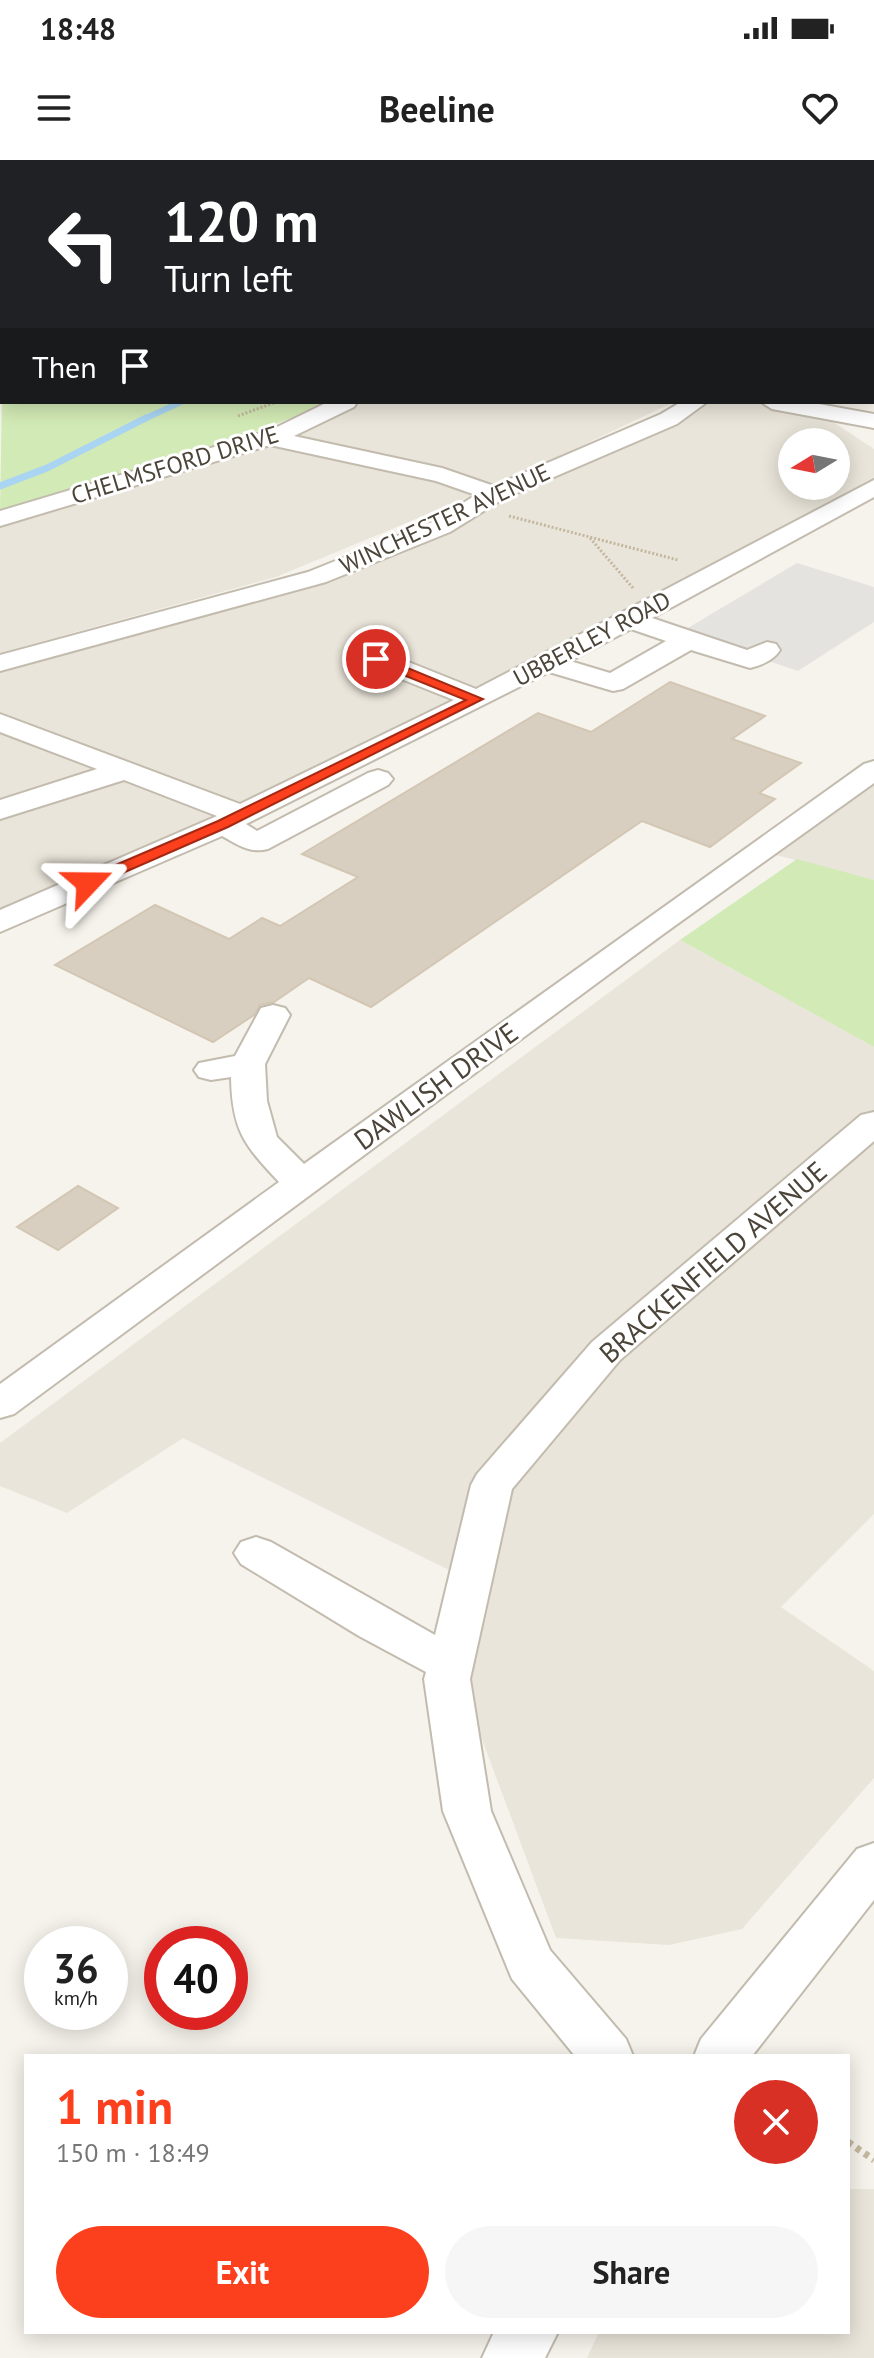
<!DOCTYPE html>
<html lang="en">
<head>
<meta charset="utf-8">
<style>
	body { margin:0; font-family:"PT Sans",sans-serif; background:#f6f6f6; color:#222; height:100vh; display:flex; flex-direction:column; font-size:30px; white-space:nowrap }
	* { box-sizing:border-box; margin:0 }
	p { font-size:26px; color:#767676 }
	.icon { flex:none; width:44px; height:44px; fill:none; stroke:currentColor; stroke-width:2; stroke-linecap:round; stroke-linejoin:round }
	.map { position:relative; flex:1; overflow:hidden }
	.drawer { position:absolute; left:24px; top:1894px; width:826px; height:280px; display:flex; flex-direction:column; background:#fff; border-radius:0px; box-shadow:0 4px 20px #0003 }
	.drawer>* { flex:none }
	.top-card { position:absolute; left:0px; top:0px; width:874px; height:244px; box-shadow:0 4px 20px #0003; background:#202124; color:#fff; overflow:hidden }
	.needle { width:52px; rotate:260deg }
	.fabs { position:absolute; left:778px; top:268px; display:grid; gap:16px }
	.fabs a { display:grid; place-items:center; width:72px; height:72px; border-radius:50%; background:#fff; box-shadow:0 4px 20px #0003; font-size:40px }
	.speed { position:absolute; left:24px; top:1766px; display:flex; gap:16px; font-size:40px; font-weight:700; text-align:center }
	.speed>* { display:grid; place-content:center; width:104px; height:104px; border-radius:50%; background:#fff; box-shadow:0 4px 20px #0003; line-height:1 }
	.speed small { font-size:20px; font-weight:400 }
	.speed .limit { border:12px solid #d22; background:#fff; color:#111 }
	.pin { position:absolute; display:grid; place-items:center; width:68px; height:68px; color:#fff; margin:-34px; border:4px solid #fff; border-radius:50%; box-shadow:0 2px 8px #0007 }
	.me { position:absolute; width:88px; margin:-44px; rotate:67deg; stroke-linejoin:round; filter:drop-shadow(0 0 6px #0008) }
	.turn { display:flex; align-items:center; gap:28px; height:168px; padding:0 32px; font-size:36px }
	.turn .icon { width:104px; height:104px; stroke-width:2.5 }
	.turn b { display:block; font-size:56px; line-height:68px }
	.then { display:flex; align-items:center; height:76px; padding:0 32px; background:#0003; gap:16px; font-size:30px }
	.round { display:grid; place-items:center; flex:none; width:84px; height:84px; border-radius:42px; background:#f6f6f6 }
	.headline { display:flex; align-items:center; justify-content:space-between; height:136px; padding:0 32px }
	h1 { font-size:48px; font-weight:700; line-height:60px; color:#fc3f1d }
	.button { display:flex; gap:16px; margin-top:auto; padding:16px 32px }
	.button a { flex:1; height:92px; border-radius:48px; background:#fc3f1d; color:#fff; font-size:32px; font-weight:700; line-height:92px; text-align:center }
	.button a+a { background:#f6f6f6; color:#222 }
	.status { display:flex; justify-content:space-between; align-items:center; height:56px; padding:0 40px; background:#fff; direction:ltr }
	.status svg { height:22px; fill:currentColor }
	header { display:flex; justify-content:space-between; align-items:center; height:104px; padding:0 32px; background:#fff; font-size:36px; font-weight:700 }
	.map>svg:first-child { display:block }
</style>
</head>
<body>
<div class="status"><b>18:48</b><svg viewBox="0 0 49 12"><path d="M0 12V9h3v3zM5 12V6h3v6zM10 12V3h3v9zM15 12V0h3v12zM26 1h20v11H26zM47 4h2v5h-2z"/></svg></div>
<header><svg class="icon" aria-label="menu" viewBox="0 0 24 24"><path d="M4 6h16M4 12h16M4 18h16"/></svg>Beeline<svg class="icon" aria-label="heart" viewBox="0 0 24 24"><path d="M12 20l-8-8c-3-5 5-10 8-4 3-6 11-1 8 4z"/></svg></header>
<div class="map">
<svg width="874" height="2198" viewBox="0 0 874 2198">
	<rect width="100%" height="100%" fill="#f6f3ec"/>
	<g fill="#eae5da" fill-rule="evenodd">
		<polygon points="360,242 674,242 505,322 276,417 0,493 0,364 330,257"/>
		<path d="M 696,242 L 803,242 L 874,289 L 874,330 L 477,539 L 0,764 L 0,503 L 317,417 ZM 792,282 L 836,282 L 836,326 L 792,326 Z"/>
		<polygon points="874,617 874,720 760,691"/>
		<polygon points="680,780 874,887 874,1354 781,1447 874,1511 874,1618 742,1769 669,1785 556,1778 467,1539 489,1430 183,1278 67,1353 0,1326 0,1283"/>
		<polygon points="848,2029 874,2029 874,2198 587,2198 599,2172 848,2172"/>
	</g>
	<g fill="#d2eab5">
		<polygon points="0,0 303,0 2,2 0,84"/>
		<polygon points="2,233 2,242 331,242 231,282 0,352"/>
		<polygon points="797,699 874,720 874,887 680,780"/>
	</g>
	<polygon fill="#e5e3e0" points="797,403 874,427 874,462 798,511 681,472"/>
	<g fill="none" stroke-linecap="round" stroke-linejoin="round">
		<polyline stroke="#a9d4f2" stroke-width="6" points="142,260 181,242"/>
		<polyline stroke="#a9d4f2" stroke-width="7" points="0,326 47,308 146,258"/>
	</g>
	<g fill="#d8cfc1" stroke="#d3c7b4" stroke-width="2">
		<polygon points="670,522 765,556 732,579 801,603 759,633 775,639 710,687 642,661 371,847 309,818 274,842 260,845 254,855 213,882 55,805 155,745 229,779 262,758 280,766 358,717 302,694 538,553 591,572"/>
		<polygon points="78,1026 118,1048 58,1090 17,1067"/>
	</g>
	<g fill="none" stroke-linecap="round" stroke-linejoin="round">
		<defs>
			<g id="minor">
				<polygon points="328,0 363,0 364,2 329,2"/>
				<polygon points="498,0 518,0 497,2"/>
				<polygon points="831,0 854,0 855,2 832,2"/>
				<rect x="872" y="5" width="2" height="11"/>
				<polygon points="874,72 874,85 872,86 872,73"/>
				<rect x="0" y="139" width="2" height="12"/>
				<rect x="0" y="225" width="2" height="14"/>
				<polygon points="328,242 357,242 354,247 294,276 442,308 494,326 661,254 681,242 707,242 677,264 503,339 450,372 326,422 0,511 0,495 308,412 432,362 476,335 436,321 270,285 0,366 0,351 271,270"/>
				<polygon points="761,242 808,242 874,254 874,268 772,249"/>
				<path d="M 874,320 L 874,337 L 652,458 L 747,490 L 767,482 L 776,484 L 780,490 C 774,500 762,505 750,508 L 691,490 L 623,529 L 613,531 L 549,512 L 246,664 L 257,671 L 368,613 L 378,610 L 388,613 L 393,619 L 388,625 L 268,689 C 249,694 237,684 222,676 L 0,772 L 0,750 L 217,656 L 124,620 L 0,659 L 0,640 L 97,609 L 0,572 L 0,554 L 240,644 L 454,540 L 366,505 L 363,499 L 366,493 L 386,493 L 476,529 ZM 631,469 L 666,481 L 610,513 L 570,501 Z"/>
				<path d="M 874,601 L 874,623 L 662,775 L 14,1254 L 0,1258 L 0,1224 L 279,1022 C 244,985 232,970 231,917 L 211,920 L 199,917 L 194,910 L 199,903 L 235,896 L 261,848 L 273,845 L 285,848 L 290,855 L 265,904 L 267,941 L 277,977 L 304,1004 L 864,604 Z"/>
				<polygon points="874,952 874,981 620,1200 512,1329 470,1519 491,1651 550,1790 626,1879 633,1896 575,1896 512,1819 443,1651 424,1519 426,1512 359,1476 241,1404 234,1393 241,1382 256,1377 271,1382 435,1475 471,1325 477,1314 592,1182 861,955"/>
				<polygon points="874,1683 874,1740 752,1896 694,1896 701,1879 857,1689"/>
				<polygon points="494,2172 558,2172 545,2198 482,2198"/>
			</g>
		</defs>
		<use href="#minor" stroke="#c2bbae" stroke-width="4"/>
		<g stroke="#c4b79f" stroke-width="3" stroke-dasharray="2 2" stroke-linecap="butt">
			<polyline points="250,0 268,2"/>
			<polyline points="238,256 276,242"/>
			<polyline points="509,356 678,400"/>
			<polyline points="590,378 633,428"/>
		</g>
		<polyline stroke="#c4b79f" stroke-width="7" stroke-dasharray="5 5" stroke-linecap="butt" points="848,1982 874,2000"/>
		<use href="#minor" fill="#fff" fill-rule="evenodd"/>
	</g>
	<polygon fill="#fc3f1d" stroke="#a42913" stroke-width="2" points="371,497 381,497 483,539 228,667 93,726 83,726 83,719 218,661 466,540 371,502"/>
	<g text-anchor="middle" stroke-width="6" stroke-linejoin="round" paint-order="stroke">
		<g font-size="24" fill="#4b4439" stroke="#fff">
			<text transform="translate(175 305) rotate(-17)" y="8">CHELMSFORD DRIVE</text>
			<text transform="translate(445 359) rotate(-25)" y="8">WINCHESTER AVENUE</text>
			<text transform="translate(592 479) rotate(-28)" y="8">UBBERLEY ROAD</text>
		</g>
		<g font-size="28" fill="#4b4439" stroke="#fff">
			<text transform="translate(436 926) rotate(-36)" y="10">DAWLISH DRIVE</text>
			<text transform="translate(713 1102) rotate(-41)" y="10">BRACKENFIELD AVENUE</text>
		</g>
	</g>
</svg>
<div class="fabs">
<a><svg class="needle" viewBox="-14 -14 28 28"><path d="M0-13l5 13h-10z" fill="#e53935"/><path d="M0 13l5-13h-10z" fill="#767676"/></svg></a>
</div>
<div class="speed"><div>36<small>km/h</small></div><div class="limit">40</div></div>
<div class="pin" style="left:376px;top:499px;background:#d93025"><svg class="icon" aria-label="arrive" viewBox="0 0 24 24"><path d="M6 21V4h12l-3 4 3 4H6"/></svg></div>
<svg class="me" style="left:88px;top:723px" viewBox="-20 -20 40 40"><path d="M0-17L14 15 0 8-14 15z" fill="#fc3f1d" stroke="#fff" stroke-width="4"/></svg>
<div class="top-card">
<div class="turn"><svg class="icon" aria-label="left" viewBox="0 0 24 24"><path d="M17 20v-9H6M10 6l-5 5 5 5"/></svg><div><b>120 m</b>Turn left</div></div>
<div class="then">Then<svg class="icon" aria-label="arrive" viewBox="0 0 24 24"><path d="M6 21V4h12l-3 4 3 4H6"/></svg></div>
</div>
<section class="drawer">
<div class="headline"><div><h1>1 min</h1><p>150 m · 18:49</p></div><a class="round" style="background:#d93025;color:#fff"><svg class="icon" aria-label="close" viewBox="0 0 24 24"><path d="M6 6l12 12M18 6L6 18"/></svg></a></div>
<div class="button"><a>Exit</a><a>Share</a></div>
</section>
</div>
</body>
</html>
